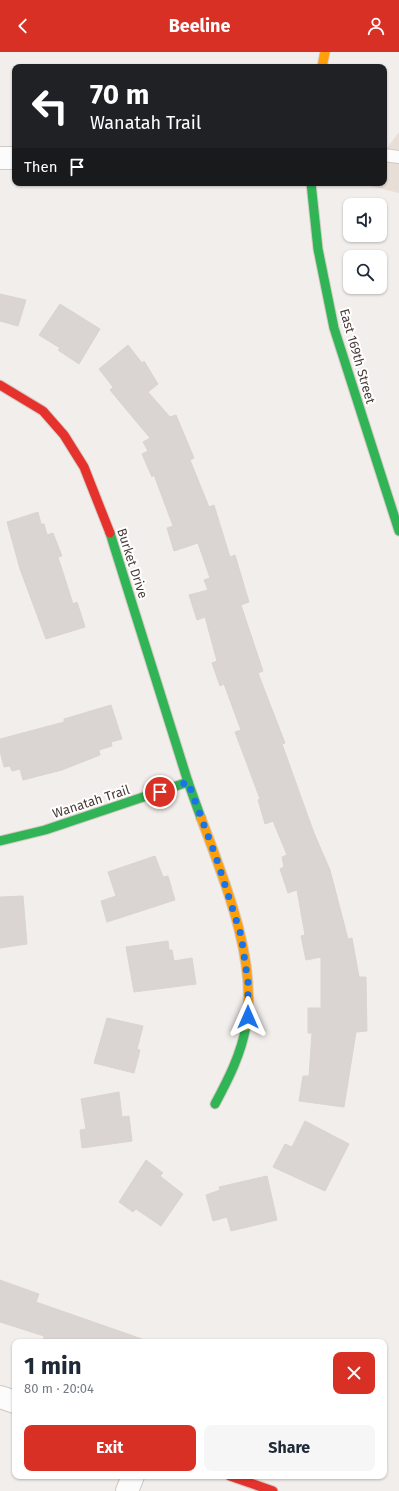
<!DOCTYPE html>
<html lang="en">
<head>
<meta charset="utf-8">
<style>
	body { margin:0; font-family:"Fira Sans",sans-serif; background:#f6f6f7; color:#1f2937; height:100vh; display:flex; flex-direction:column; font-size:15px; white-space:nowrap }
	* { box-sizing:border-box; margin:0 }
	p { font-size:13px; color:#747a83 }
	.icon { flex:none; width:22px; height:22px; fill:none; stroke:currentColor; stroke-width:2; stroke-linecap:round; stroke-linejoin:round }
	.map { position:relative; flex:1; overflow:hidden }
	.drawer { position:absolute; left:12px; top:1287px; width:375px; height:140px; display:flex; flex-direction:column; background:#fff; border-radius:8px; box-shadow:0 1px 3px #0004 }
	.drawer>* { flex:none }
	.top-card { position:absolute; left:12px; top:12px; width:375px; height:122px; border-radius:8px; box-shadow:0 1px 3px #0004; background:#202124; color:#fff; overflow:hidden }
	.tools { position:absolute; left:343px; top:146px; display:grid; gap:8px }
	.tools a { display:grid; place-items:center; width:44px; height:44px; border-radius:8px; background:#fff; box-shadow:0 1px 3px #0004; font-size:20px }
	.pin { position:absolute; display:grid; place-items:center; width:34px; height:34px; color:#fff; margin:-17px; border:2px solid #fff; border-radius:50%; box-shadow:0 1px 4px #0007 }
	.me { position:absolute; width:44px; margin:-22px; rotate:0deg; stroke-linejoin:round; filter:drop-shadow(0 0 3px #0008) }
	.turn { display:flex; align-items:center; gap:14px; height:84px; padding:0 12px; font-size:18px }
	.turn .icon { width:52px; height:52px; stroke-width:2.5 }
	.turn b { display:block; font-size:28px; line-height:34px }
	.then { display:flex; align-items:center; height:38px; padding:0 12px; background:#0003; gap:8px; font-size:15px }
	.round { display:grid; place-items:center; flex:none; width:42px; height:42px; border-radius:8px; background:#f6f6f7 }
	.head { display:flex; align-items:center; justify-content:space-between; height:68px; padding:0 12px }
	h1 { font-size:24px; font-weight:700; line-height:30px }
	.action { display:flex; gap:8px; margin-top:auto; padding:8px 12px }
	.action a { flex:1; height:46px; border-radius:8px; background:#d93025; color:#fff; font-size:16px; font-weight:700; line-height:46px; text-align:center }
	.action a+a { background:#f6f6f7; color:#1f2937 }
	header { display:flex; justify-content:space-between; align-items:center; height:52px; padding:0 12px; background:#d93025; color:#fff; font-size:18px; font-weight:700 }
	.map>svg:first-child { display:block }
</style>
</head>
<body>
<header><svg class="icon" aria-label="back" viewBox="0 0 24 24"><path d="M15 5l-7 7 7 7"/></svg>Beeline<svg class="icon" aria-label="person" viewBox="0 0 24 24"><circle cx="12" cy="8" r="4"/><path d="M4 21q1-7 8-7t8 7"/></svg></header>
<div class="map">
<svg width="399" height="1439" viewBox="0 0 399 1439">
	<rect width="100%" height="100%" fill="#f2eeeb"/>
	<polygon fill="#e7ded8" points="399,80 399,141 362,132 384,131 384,100"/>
	<g fill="#dad5d2" stroke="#dbd4d1">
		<polygon points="0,242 26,248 18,274 0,269"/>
		<polygon points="60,252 100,277 79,312 58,298 60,296 39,283"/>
		<polygon points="128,293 142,311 144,309 158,332 148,340 170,365 176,363 194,406 190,408 209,455 214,453 230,505 235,503 249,550 241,553 263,619 258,621 285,691 282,692 314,781 330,818 348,887 352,886 359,925 366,925 367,979 356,980 344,1055 299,1049 303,1024 309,1024 312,981 308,981 308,956 321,956 321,905 306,908 301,884 305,883 297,838 288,841 280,817 284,815 282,805 287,803 273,769 265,772 258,748 260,747 235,680 241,678 224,632 220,634 212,611 217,609 205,565 197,568 189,543 208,538 204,528 210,526 198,491 174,499 167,476 173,474 154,423 152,425 142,402 148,399 143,390 150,386 110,338 113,335 99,317"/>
		<polygon points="38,460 41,472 44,472 47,483 53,481 62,504 58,505 73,552 77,550 85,575 46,587 20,517 7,470"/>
		<polygon points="111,653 122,687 111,690 112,694 99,698 100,703 62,718 23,728 20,717 12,719 10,714 4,715 0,699 0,687 64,670 64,667"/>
		<polygon points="155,804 163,825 168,824 175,848 107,870 101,849 116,844 108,820"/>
		<polygon points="23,844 27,892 0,896 0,845"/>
		<polygon points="168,889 169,898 172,898 174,909 192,906 196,932 134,940 126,895"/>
		<polygon points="107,966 143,974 137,997 140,998 134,1021 94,1011"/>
		<polygon points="119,1040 122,1065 129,1064 132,1089 82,1096 80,1078 86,1077 81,1047"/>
		<polygon points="305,1069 349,1092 325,1139 273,1115 285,1092 292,1095"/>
		<polygon points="146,1108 163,1121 160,1124 183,1142 161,1174 136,1157 133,1160 119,1150"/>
		<polygon points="267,1124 277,1168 231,1179 227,1165 213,1169 206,1143 220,1138 219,1135"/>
		<polygon points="0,1228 39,1242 36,1250 142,1287 142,1290 43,1290 44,1284 0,1270"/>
	</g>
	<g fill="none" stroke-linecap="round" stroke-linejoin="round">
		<defs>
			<polyline id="lane" points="384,103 399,105"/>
			<g id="street">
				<polyline points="0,106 15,106"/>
				<polyline points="0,1345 15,1350"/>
				<polyline points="127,1439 133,1424"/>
			</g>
			<g id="fast">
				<polyline points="311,131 318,197 334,276 399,479"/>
				<polyline points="110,481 188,730 201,766"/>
				<polyline points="0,789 45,778 188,730"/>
				<path d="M 215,1052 C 229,1026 241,1002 246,974"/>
			</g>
			<g id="slow">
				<polyline points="322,15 325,0"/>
				<path d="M 201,766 C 224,827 258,909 246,974"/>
			</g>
			<g id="jam">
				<polyline points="0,333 43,359 64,383 84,415 110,481"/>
				<polyline points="230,1424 273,1439"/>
			</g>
		</defs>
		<use href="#lane" stroke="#cfcac7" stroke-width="14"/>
		<use href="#street" stroke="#cfcac7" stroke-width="24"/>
		<use href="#fast" stroke="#d5cbc4" stroke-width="11"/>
		<use href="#slow" stroke="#d5cbc4" stroke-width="11"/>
		<use href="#jam" stroke="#d5cbc4" stroke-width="11"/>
		<use href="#lane" stroke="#fdfcfc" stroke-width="12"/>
		<use href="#street" stroke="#fdfcfc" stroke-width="22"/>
		<use href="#fast" stroke="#30b455" stroke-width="9"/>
		<use href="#slow" stroke="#ff9f0a" stroke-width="9"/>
		<use href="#jam" stroke="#e5322d" stroke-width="9"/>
	</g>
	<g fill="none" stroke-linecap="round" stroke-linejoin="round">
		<polyline stroke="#1a73e8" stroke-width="7" stroke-dasharray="0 12.6" points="160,740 188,730 217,808 241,883 248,930 248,965"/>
	</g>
	<g text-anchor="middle" stroke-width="4" stroke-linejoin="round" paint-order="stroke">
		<g font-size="13" fill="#4a3b36" stroke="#fff">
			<text transform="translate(358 304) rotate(74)" y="5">East 169th Street</text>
			<text transform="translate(133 511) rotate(72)" y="5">Burket Drive</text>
			<text transform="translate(91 749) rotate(-18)" y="5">Wanatah Trail</text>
		</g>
	</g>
</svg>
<div class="tools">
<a><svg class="icon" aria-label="sound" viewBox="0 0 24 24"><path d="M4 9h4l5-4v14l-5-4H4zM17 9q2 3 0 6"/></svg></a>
<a><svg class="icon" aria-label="search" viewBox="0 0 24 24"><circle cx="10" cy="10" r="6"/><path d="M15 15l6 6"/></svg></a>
</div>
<div class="pin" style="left:160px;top:740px;background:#d93025"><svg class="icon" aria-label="arrive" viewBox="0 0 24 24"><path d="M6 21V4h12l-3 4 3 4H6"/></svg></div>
<svg class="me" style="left:248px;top:965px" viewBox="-20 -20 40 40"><path d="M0-17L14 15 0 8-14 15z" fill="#1a73e8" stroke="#fff" stroke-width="4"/></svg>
<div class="top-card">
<div class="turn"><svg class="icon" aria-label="left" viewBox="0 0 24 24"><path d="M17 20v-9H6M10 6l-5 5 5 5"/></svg><div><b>70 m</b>Wanatah Trail</div></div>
<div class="then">Then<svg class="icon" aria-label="arrive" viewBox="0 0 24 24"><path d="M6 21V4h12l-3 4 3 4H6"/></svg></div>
</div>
<section class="drawer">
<div class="head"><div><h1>1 min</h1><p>80 m · 20:04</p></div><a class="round" style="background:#d93025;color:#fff"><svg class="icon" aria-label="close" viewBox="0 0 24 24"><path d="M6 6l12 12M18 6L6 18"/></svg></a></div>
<div class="action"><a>Exit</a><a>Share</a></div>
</section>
</div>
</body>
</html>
